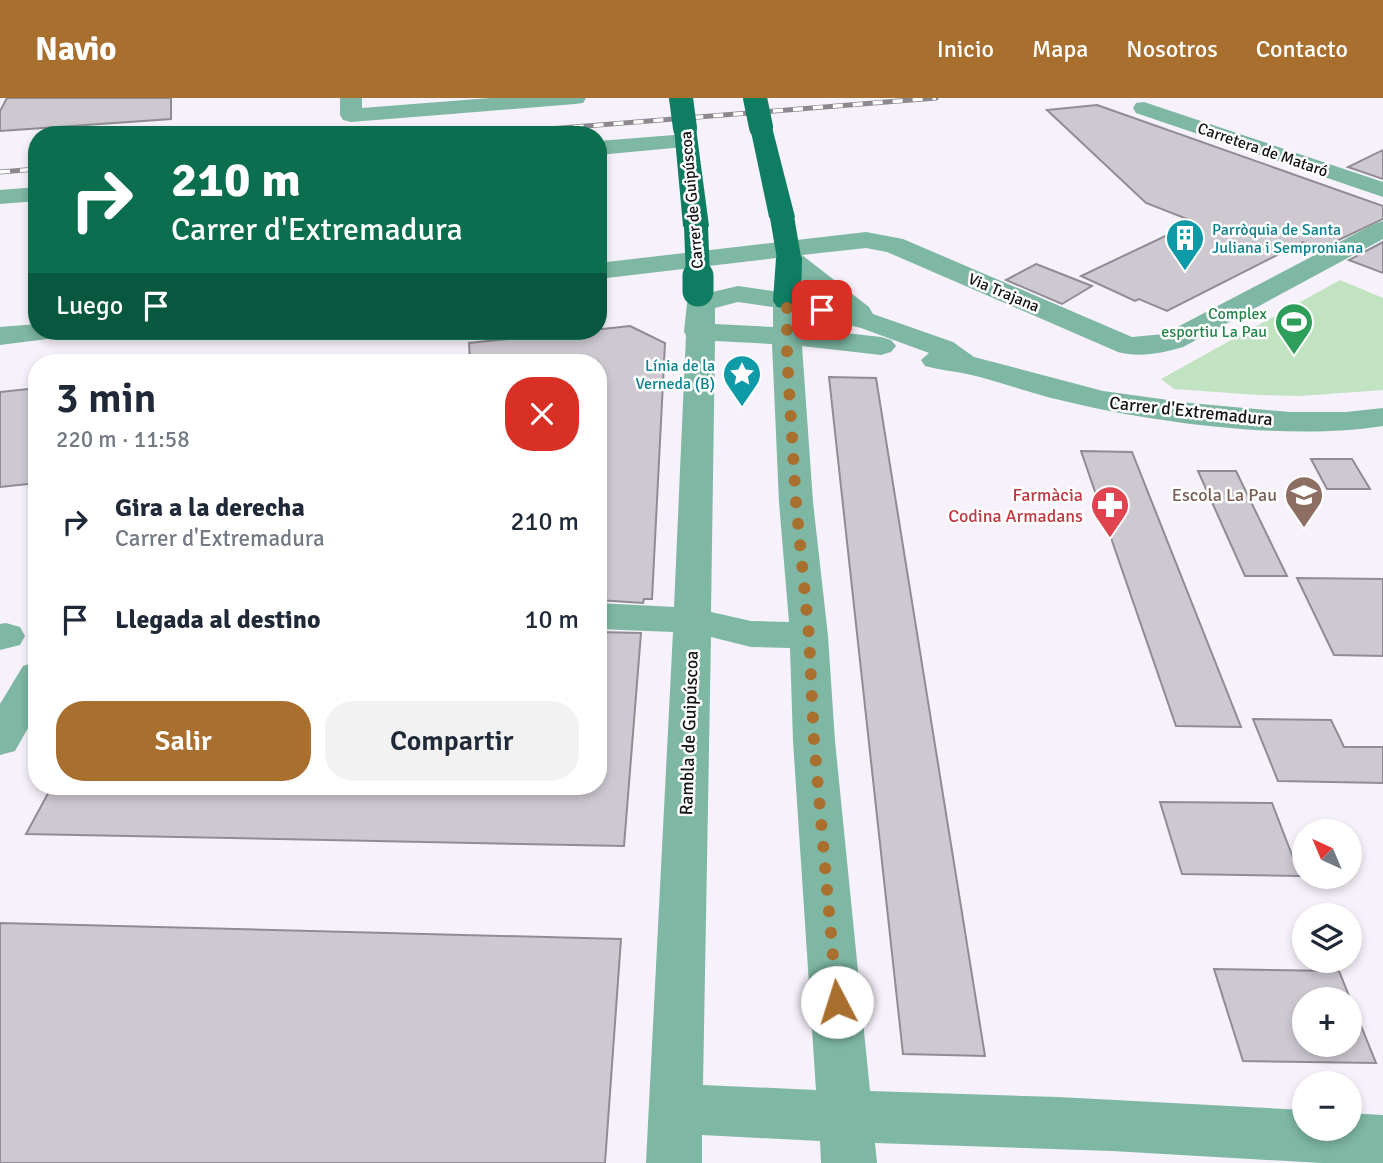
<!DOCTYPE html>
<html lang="es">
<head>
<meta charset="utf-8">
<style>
	body { margin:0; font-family:Signika,sans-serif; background:#f2f2f3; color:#1f2937; height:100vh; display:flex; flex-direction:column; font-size:26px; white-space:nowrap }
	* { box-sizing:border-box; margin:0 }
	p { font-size:23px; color:#747a83 }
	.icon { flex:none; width:38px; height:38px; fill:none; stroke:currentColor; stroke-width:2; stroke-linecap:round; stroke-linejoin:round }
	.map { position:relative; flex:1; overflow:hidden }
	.details { position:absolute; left:28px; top:256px; width:579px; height:441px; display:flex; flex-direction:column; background:#fff; border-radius:28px; box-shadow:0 4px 10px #0003 }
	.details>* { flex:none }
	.top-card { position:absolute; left:28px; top:28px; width:579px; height:214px; border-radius:28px; box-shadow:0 4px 10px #0003; background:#0b6e4f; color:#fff; overflow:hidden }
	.needle { width:46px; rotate:316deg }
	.fabs { position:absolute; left:1292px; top:721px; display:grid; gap:14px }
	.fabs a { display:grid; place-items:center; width:70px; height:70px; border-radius:50%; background:#fff; box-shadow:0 4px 10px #0003; font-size:35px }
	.pin { position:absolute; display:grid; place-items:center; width:60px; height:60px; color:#fff; margin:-30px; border-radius:14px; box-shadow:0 4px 10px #0006 }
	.me { position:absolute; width:77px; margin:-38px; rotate:355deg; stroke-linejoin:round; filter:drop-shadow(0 0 5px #0008) }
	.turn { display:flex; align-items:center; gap:24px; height:147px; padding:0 28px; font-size:32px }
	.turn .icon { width:91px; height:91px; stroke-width:2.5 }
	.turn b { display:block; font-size:49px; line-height:60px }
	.then { display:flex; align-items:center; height:66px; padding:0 28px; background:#0003; gap:14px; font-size:26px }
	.round { display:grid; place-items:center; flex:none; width:74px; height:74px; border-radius:28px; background:#f2f2f3 }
	.overview { display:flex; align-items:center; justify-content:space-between; height:119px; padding:0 28px }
	h1 { font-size:42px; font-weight:600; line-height:52px }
	.action { display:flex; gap:14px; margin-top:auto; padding:14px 28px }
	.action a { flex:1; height:80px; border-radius:28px; background:#a96f2f; color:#fff; font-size:28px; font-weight:600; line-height:80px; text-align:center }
	.action a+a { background:#f2f2f3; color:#1f2937 }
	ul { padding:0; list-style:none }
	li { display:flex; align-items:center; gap:21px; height:98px; padding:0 28px }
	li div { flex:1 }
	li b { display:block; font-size:26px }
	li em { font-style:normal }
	header { display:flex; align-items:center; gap:42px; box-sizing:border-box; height:98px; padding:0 35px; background:#a96f2f; color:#fff }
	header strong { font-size:33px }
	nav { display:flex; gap:38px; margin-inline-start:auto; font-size:24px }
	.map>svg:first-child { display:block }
</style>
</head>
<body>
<header>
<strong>Navio</strong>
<nav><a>Inicio</a><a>Mapa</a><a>Nosotros</a><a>Contacto</a></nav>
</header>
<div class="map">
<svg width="1383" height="1065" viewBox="0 0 1383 1065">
	<rect width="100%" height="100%" fill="#f6f1fa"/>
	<polygon fill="#c2e3c1" points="1340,182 1383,200 1383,292 1300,298 1258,297 1174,291 1161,281"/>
	<g fill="#cec9d1" stroke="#918c94" stroke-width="2" fill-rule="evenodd">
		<polygon points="7,0 171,0 171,21 0,33 0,13"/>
		<polygon points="1097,7 1383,108 1383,121 1320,151 1303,144 1167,213 1139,201 1135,203 1081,178 1195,124 1146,105 1047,12"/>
		<polygon points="1383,52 1383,81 1348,69"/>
		<polygon points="1383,144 1383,175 1349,162"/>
		<polygon points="1036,166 1092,188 1062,206 1006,182"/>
		<polygon points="630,228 665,245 652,501 644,501 643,505 598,502 598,264 470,264 469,245"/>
		<polygon points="829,279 876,280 985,958 903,956"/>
		<polygon points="37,290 37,385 0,389 0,294"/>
		<polygon points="1081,353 1132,354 1241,629 1176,628"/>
		<polygon points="1311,361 1352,361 1370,391 1327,391"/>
		<polygon points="1198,373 1236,373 1287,478 1245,478"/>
		<polygon points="1297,480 1383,481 1383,558 1334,557"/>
		<polygon points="598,534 641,535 624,748 26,736 52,688 598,688"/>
		<polygon points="1253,621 1331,622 1344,649 1383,649 1383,685 1278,683"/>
		<polygon points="1160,704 1272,705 1300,778 1182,776"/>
		<polygon points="0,825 621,841 605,1065 0,1065"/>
		<path d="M 1214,871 L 1339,873 L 1376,965 L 1243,963 ZM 1304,901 L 1349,901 L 1349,947 L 1304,947 Z"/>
	</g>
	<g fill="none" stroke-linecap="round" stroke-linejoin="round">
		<g fill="#7eb7a3" fill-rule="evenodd">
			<polygon points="340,0 362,0 362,10 490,0 586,0 583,5 575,6 351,24 343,22 340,17"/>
			<polygon points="1144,4 1383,84 1383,99 1136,15 1133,10 1136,5"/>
			<polygon points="687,36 695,38 698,43 695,48 598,57 598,43"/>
			<polygon points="37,89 37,103 0,106 0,92"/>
			<path d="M 1383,123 L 1383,141 L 1183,249 C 1162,255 1140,260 1118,254 L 887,154 L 866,150 L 802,157 L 869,209 L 873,216 L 953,244 L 974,259 L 1103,293 L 1190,305 L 1290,314 L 1346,314 L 1383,310 L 1383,328 C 1288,343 1153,325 1060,302 C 1029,295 999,283 967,276 C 954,273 939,272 925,268 L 921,262 L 929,255 L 861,230 L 801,215 L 801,230 L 881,239 L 891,242 L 896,248 L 891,254 L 881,257 L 802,248 L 813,404 L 828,538 L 835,643 L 870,993 L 1058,999 L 1304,1012 L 1304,1031 L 1349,1031 L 1349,1015 L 1383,1017 L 1383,1065 L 1322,1065 L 1112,1053 L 875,1045 L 877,1065 L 821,1065 L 820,1043 L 702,1037 L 702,1065 L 646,1065 L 673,534 L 598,531 L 598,505 L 674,509 L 686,237 L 684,234 L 687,205 L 691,199 L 738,188 L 787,195 L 829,205 L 776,160 L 598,181 L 598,165 L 866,134 L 903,141 L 1132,239 L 1164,236 L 1374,126 ZM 738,204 L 773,209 L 773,229 L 715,226 L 715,210 ZM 715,243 L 772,246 L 779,404 L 789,524 L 751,523 L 711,514 ZM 711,539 L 751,549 L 790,550 L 793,643 L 816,992 L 703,987 Z"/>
			<polygon points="37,226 37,233 67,233 63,239 0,247 0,229"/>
			<polygon points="6,525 20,529 25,538 20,547 0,552 0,526"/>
			<polygon points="37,564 37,614 15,653 0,657 0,606 23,568"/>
		</g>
		<g fill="#0e7d62" fill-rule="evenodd">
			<polygon points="761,22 769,24 772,29 795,119 791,124 782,127 773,124 769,119 750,29 753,24"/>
			<polygon points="685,23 693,25 696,30 709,128 705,133 696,136 687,133 683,128 674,30 677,25"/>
			<polygon points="789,152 798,154 802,160 801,203 797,209 787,211 777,209 773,203 776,160 780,154"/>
		</g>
		<defs>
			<g id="rail">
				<polyline points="415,37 485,31"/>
				<polyline points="474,37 936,0"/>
				<polyline points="0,74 37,71"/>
			</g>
		</defs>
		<use href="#rail" stroke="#8b888e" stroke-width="5"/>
		<use href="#rail" stroke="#fff" stroke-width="3.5" stroke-dasharray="10" stroke-linecap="butt"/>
		<g stroke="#0e7d62" stroke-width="24">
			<polyline points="681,0 685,30"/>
			<polyline points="755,0 761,29"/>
			<polyline points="782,119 789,160"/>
			<polyline points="696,128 698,180"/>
		</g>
		<polyline stroke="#0e7d62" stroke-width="31" points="698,178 698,193"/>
	</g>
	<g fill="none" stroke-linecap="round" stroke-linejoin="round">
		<polyline stroke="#a96f2f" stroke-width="12" stroke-dasharray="0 21.6" points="822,212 787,203 787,257 796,404 809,538 814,643 837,904"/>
	</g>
	<defs>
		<symbol id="building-pin" viewBox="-11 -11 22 30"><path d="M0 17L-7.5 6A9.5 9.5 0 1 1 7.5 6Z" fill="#0f9aa8" stroke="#fff"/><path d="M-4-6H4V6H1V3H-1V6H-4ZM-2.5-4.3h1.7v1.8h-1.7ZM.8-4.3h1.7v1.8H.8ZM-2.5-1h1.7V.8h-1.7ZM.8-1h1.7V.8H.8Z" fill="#fff"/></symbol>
		<symbol id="stadium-pin" viewBox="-11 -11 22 30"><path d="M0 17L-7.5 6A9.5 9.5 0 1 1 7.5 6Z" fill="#2e9e5b" stroke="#fff"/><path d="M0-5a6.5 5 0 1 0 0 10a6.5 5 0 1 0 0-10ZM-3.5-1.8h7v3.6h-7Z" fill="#fff"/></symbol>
		<symbol id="sight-pin" viewBox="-11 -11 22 30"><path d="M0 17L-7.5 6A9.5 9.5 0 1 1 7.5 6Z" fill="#0f9aa8" stroke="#fff"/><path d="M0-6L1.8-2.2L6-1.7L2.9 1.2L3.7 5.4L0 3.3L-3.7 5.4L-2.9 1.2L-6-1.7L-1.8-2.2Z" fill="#fff"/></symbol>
		<symbol id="school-pin" viewBox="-11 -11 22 30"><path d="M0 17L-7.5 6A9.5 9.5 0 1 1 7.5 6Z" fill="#8d6e63" stroke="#fff"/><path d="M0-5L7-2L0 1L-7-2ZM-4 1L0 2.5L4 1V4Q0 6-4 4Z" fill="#fff"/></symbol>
		<symbol id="pharmacy-pin" viewBox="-11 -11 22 30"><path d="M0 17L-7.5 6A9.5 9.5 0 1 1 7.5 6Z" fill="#e0444e" stroke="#fff"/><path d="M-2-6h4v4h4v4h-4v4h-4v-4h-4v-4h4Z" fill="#fff"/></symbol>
	</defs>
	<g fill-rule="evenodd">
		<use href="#building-pin" x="1163" y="118" width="44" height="60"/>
		<use href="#stadium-pin" x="1272" y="202" width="44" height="60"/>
		<use href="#sight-pin" x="720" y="254" width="44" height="60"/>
		<use href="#school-pin" x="1282" y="375" width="44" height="60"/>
		<use href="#pharmacy-pin" x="1088" y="385" width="44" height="60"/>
	</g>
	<g text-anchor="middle" stroke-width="5" stroke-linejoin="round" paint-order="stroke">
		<g font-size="16" fill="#151416" stroke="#fff">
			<text transform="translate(1263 51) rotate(19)" y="6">Carretera de Mataró</text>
			<text transform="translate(691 102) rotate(-95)" y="6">Carrer de Guipúscoa</text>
			<text transform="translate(1004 194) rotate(23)" y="6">Via Trajana</text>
		</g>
		<g font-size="16" fill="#0d838f" stroke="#fff" text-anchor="start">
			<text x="1212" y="137">Parròquia de Santa<tspan x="1212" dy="18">Juliana i Semproniana</tspan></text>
			<text x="715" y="273" text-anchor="end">Línia de la<tspan x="715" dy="18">Verneda (B)</tspan></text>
		</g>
		<g font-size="16" fill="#27864d" stroke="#fff" text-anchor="end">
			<text x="1267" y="221">Complex<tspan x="1267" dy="18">esportiu La Pau</tspan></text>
		</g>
		<g font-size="18" fill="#151416" stroke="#fff">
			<text transform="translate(1191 313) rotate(6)" y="6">Carrer d'Extremadura</text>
			<text transform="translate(689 635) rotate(-88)" y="6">Rambla de Guipúscoa</text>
		</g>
		<g font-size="18" fill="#be3a42" stroke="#fff" text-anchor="end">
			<text x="1083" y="403">Farmàcia<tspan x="1083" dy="21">Codina Armadans</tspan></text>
		</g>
		<g font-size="18" fill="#785e54" stroke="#fff" text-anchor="end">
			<text x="1277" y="403">Escola La Pau</text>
		</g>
	</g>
</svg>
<div class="fabs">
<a><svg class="needle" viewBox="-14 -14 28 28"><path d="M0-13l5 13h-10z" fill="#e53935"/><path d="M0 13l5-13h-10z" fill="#747a83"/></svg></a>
<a><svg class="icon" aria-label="layers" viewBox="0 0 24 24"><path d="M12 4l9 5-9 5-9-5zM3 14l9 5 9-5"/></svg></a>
<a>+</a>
<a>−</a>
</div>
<div class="pin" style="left:822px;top:212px;background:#d93025"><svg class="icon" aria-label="arrive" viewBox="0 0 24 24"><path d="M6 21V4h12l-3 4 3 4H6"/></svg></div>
<svg class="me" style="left:837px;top:904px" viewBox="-20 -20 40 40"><circle r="19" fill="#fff"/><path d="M0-13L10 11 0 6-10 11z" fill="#a96f2f"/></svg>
<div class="top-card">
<div class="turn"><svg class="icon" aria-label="right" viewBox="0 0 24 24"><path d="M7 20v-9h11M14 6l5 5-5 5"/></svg><div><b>210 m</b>Carrer d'Extremadura</div></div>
<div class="then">Luego<svg class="icon" aria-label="arrive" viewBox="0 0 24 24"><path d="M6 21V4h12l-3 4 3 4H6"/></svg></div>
</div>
<section class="details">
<div class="overview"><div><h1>3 min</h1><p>220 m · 11:58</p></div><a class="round" style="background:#d93025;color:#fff"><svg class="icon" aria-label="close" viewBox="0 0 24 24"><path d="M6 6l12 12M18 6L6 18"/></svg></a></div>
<ul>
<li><svg class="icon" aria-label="right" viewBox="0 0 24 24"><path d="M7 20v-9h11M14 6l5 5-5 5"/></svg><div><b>Gira a la derecha</b><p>Carrer d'Extremadura</p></div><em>210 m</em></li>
<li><svg class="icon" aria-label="arrive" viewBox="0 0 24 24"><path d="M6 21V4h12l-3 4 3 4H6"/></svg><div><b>Llegada al destino</b></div><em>10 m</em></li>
</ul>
<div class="action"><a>Salir</a><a>Compartir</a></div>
</section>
</div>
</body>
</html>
